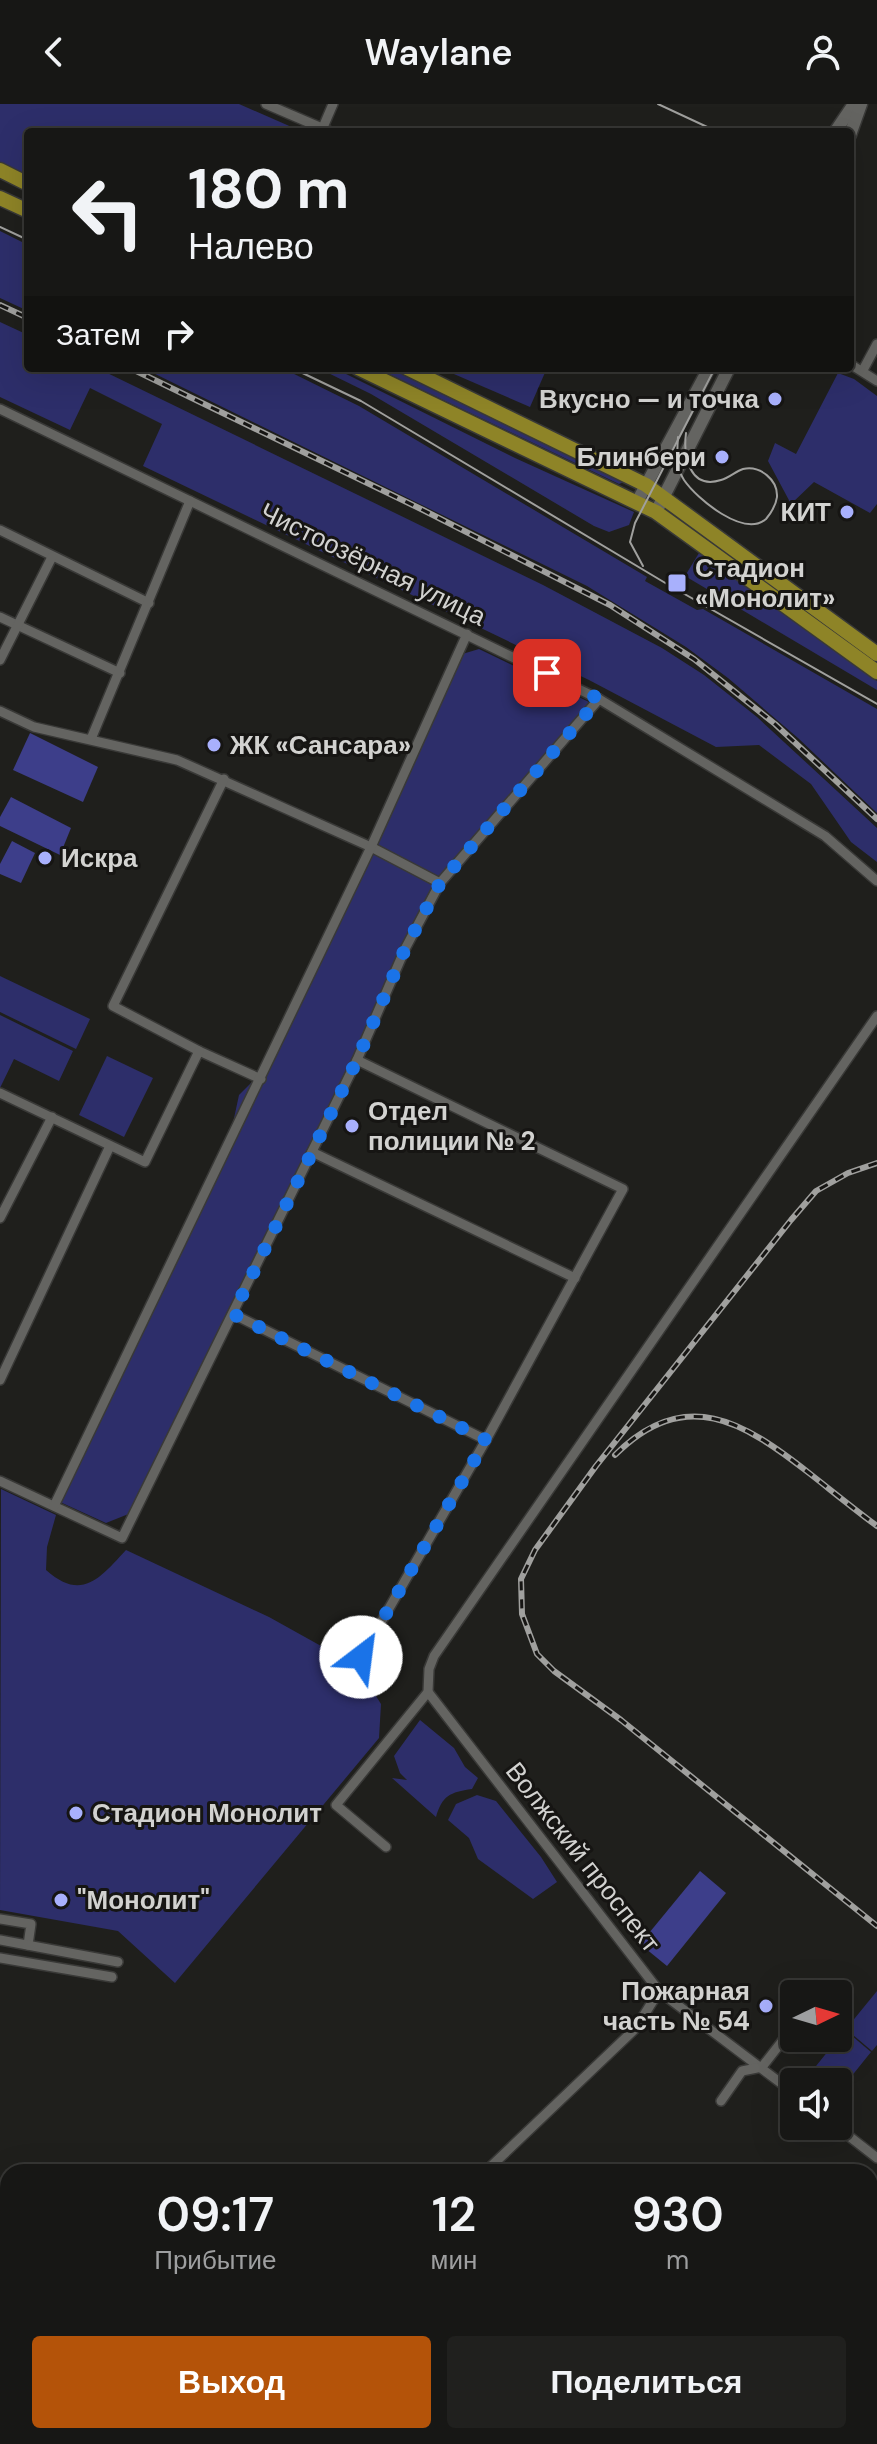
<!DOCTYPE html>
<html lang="ru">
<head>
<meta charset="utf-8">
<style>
	body { margin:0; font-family:"DM Sans",sans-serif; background:#20201e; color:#f1f3f6; height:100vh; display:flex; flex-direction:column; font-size:30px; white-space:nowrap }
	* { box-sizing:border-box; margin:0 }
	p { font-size:26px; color:#9e9fa0 }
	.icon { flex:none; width:44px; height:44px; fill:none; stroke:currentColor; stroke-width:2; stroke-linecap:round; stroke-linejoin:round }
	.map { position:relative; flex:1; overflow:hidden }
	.panel { position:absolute; left:0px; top:2060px; width:878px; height:280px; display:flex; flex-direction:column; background:#171715; border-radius:24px 24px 0 0; box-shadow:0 8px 32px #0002,0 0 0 2px #363634 }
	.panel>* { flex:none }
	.banner { position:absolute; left:24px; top:24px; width:830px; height:244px; border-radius:8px; box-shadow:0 8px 32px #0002,0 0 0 2px #363634; background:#171715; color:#f1f3f6; overflow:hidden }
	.needle { width:52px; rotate:85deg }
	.fabs { position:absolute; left:780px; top:1876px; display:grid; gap:16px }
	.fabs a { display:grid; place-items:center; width:72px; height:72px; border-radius:8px; background:#171715; box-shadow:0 8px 32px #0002,0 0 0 2px #363634; font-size:40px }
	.pin { position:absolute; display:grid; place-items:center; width:68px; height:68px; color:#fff; margin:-34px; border-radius:16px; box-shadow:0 4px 12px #0006 }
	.me { position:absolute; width:88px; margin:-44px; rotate:30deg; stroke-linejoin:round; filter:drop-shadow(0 0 6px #0008) }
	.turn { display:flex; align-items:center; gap:28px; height:168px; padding:0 32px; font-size:36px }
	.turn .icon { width:104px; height:104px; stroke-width:2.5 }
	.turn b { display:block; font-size:56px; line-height:68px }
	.then { display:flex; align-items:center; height:76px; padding:0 32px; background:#0003; gap:16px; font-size:30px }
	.eta { display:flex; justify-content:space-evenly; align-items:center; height:136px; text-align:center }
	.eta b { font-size:48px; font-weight:600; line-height:56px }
	.cta { display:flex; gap:16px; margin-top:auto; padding:16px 32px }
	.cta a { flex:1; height:92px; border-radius:8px; background:#b45309; color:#fff; font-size:32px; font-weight:600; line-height:92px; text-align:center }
	.cta a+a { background:#20201e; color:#f1f3f6 }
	header { display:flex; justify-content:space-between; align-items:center; height:104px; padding:0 32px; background:#171715; font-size:36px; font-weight:600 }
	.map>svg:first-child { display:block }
</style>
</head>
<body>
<header><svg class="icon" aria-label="back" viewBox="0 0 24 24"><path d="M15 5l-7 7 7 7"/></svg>Waylane<svg class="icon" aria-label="person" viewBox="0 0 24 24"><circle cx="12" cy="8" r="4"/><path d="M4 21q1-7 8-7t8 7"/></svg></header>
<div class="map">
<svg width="877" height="2340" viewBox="0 0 877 2340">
	<rect width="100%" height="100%" fill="#1f1f1c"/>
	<g fill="#2d2e6a">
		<polygon points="0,0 239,0 303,28 28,28 28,72 0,59"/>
		<polygon points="0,127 28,141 28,207 0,194"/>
		<polygon points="0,218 28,231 28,264 97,264 543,481 662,544 704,571 757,613 877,724 877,758 851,738 811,680 759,641 716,643 589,576 143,362 162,320 90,284 70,326 0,293"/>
		<polygon points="143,264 282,264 359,302 647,473 645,477 697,506 703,505 877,605 877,709 798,634 728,574 686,543 587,482"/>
		<polygon points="318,264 334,264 515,354 634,408 629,421 609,428 594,422 371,290"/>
		<polygon points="376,264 396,264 623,373 624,378 619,380"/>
		<polygon points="440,264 547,264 530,303"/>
		<polygon points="838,269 854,275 877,292 877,400 870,409 814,378 791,400 768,357 775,339 796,350"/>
		<polygon points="699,449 877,577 877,586 685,472"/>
		<polygon points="479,545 589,598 437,778 355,955 131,1409 106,1419 60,1398 227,1047 239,991 256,974 459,551"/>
		<polygon points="0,872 90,915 76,945 0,908"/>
		<polygon points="0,911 73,947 59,977 14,955 0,984"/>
		<polygon points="107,952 153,974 124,1033 79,1011"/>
		<path d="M 1,1385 L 56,1411 L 47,1443 L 46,1466 C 82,1498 100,1474 126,1446 L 269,1513 L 357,1562 L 381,1600 L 379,1634 L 175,1879 L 118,1827 L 0,1806 Z"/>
		<path d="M 420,1616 L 454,1644 L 465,1663 L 478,1674 L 472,1685 C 450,1688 442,1692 436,1713 L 392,1674 L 407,1676 L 400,1669 L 394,1652 Z"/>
		<polygon points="477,1691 496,1697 541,1753 557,1778 533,1795 478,1755 469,1734 448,1716 456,1700"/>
		<polygon points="877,1887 877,1941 872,1947 846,1925"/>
		<polygon points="845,1926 871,1948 838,1989 838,1978 815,1978 808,1972"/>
	</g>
	<g fill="#3d3e8a">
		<polygon points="30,629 98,663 83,698 13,666"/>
		<polygon points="11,693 71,724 60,751 0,722 0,713"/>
		<polygon points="12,737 35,749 21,779 0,770 0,760"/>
		<polygon points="700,1767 726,1789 667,1862 640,1840"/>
		<polygon points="0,2246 8,2252 8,2332 124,2332 136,2340 0,2340"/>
	</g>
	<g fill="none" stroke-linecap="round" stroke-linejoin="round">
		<defs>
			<g id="minor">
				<polyline points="266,0 331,28"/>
				<polyline points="321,28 333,0"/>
				<polyline points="850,260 877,277"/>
				<polyline points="863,266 877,240"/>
				<polyline points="0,305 599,595 825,732 877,777"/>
				<polyline points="0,426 149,499"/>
				<polyline points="0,513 120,569"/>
				<polyline points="0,556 52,453"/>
				<polyline points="0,607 34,623 177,656 371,743 440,779"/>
				<polyline points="91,635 190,397"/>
				<polyline points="224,675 113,902 199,947 261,975"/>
				<polyline points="357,956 623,1085 486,1336 361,1553"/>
				<polyline points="0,989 145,1058 199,947"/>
				<polyline points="312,1048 575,1174"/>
				<polyline points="0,1114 52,1013"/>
				<polyline points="233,1210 486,1336"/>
				<polyline points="0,1276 110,1042"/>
				<polyline points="0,1377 122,1434 357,956 405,845 440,779 599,595"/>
				<polyline points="54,1402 371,743 467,530"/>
				<polyline points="428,1588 659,1887 794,1989"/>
				<polyline points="386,1743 336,1701 428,1588 429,1565 434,1552 877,912"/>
				<polyline points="0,1815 31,1820 28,1841"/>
				<polyline points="0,1836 118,1858"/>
				<polyline points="0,1854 112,1873"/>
				<polyline points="721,1997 742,1967 762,1963 794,1922"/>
				<polyline points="836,2022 877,2054"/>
				<polyline points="485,2068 636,1924 659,1887"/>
				<polyline points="870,2330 877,2336"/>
				<polyline points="237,2332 241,2340"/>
			</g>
			<g id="tertiary">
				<polyline points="835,28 854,0"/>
				<polyline points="850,31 861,0"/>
				<polyline points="637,398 709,264"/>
				<polyline points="656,408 729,264"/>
			</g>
			<g id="primary">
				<polyline points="0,66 28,80"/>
				<polyline points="0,94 28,107"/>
				<polyline points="358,264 656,408 877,568"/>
				<polyline points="407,264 646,381 877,550"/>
			</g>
		</defs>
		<use href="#minor" stroke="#393937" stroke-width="12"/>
		<use href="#tertiary" stroke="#393937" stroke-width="15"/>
		<use href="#primary" stroke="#393937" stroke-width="17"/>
		<use href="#minor" stroke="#646461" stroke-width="9"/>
		<use href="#tertiary" stroke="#646461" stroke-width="12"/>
		<use href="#primary" stroke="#8e8427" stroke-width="14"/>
		<g stroke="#a0a09e" stroke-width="2">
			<polyline points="658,0 718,28"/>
			<polyline points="0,123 28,136"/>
			<polyline points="292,264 361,297 667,480 877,600"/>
			<path d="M 678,333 C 677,346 676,364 684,376 C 697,395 744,434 766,415 C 771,409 776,401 777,393 C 778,376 760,361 743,365 C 736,367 729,374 721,376 C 690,386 683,353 686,329"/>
			<polyline points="643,462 630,438 635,419 715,264"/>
		</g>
		<defs>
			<g id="rail">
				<polyline points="0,201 28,214"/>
				<polyline points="130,264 423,406 610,501 694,555 775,620 877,715"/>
				<polyline points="877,1059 848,1069 816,1087 791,1116 596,1362 535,1446 521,1475 522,1510 537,1550 554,1567 621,1616 877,1822"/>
				<path d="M 615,1351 C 685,1281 744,1318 809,1369 C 832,1387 854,1405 877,1422"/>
			</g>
		</defs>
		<use href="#rail" stroke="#a0a09e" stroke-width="6"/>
		<use href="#rail" stroke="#161513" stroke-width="3" stroke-dasharray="9" stroke-linecap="butt"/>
	</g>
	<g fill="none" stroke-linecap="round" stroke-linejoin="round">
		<polyline stroke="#1a73e8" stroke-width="14" stroke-dasharray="0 25.2" points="361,1553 486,1336 233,1210 357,956 405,845 440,779 599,595 547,569"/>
	</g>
	<g fill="#a8b0fc" stroke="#161513" stroke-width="3">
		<circle cx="775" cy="295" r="8"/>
		<circle cx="722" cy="353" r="8"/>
		<circle cx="847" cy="408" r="8"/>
		<rect x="667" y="469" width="20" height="20" rx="4"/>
		<circle cx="214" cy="641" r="8"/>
		<circle cx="45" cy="754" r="8"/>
		<circle cx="352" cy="1022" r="8"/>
		<circle cx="76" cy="1709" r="8"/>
		<circle cx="61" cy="1796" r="8"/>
		<circle cx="766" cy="1902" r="8"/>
	</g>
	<g text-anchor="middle" stroke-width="6" stroke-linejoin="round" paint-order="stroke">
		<g font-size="26" font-weight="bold" fill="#d2d2d0" stroke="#161513" text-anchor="start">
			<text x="759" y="304" text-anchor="end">Вкусно — и точка</text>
			<text x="706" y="362" text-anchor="end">Блинбери</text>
			<text x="831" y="417" text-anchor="end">КИТ</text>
			<text x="695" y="473">Стадион<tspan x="695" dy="30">«Монолит»</tspan></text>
			<text x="230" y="650">ЖК «Сансара»</text>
			<text x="61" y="763">Искра</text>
			<text x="368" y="1016">Отдел<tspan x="368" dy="30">полиции № 2</tspan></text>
			<text x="92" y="1718">Стадион Монолит</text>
			<text x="77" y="1805">"Монолит"</text>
			<text x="750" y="1896" text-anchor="end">Пожарная<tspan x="750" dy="30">часть № 54</tspan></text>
		</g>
		<g font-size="26" fill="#d2d2d0" stroke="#161513">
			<text transform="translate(373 460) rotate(26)" y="9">Чистоозёрная улица</text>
			<text transform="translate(583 1753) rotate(52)" y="9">Волжский проспект</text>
		</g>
	</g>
</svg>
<div class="fabs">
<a><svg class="needle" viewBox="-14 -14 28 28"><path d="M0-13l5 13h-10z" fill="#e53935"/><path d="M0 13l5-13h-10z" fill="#9e9fa0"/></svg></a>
<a><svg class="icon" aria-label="sound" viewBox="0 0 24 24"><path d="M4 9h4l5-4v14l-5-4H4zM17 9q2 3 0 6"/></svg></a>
</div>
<div class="pin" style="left:547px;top:569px;background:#d93025"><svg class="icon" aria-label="arrive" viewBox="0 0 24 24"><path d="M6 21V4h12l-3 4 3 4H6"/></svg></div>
<svg class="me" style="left:361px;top:1553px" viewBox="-20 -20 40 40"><circle r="19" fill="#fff"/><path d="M0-13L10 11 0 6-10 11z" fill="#1a73e8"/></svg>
<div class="banner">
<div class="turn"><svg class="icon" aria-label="left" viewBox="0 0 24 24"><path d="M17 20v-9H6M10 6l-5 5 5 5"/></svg><div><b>180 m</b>Налево</div></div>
<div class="then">Затем<svg class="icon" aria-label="right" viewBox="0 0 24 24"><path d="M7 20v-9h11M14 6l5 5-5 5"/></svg></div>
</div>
<section class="panel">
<div class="eta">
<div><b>09:17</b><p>Прибытие</p></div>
<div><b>12</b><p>мин</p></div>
<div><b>930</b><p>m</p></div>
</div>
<div class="cta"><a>Выход</a><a>Поделиться</a></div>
</section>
</div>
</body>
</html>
